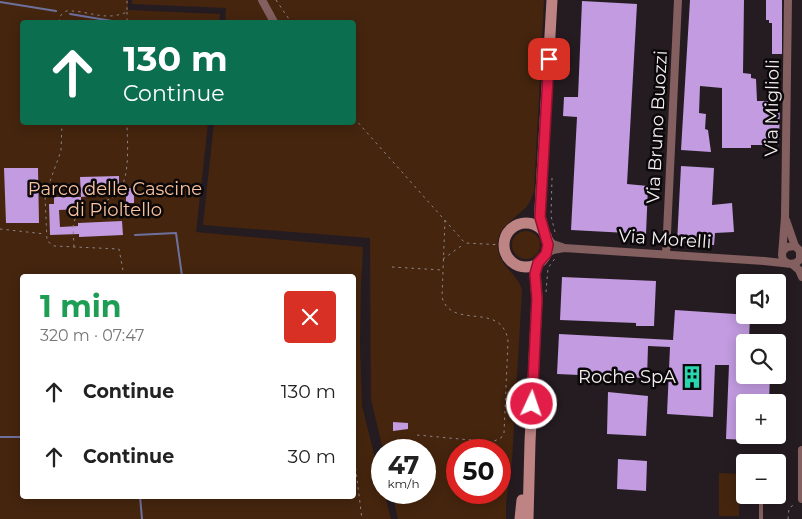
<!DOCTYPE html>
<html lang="en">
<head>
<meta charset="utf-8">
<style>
	body { margin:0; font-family:Montserrat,sans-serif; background:#f2f2f2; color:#222; height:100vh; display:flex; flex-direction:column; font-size:19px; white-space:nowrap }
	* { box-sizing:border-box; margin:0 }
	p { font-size:16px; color:#767676 }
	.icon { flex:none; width:28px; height:28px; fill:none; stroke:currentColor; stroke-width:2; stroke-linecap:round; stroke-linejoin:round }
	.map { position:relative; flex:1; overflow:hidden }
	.sheet { position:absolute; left:20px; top:274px; width:336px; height:225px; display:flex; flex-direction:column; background:#fff; border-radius:5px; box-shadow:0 2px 12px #0003 }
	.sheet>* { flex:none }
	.guide { position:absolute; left:20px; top:20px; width:336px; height:105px; border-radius:5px; box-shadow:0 2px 12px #0003; background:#0b6e4f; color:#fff; overflow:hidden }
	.buttons { position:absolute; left:736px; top:274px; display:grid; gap:10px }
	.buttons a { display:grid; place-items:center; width:50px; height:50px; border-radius:5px; background:#fff; box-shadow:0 2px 12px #0003; font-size:25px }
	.speed { position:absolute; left:371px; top:439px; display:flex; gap:10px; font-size:25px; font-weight:700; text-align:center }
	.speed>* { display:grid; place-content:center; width:65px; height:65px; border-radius:50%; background:#fff; box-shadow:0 2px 12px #0003; line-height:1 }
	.speed small { font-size:12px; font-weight:400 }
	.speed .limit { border:8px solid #d22; background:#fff; color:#111 }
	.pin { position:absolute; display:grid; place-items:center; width:42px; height:42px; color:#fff; margin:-21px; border-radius:10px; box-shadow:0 2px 8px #0006 }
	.me { position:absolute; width:55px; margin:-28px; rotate:3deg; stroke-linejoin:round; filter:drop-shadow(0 0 4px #0008) }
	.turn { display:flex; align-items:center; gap:18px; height:105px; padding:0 20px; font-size:22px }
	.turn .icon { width:65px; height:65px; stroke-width:2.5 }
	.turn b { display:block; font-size:35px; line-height:42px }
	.round { display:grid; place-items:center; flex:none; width:52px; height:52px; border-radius:5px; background:#f2f2f2 }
	.overview { display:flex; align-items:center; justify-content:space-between; height:85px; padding:0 20px }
	h1 { font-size:30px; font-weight:700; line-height:38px; color:#1e9e55 }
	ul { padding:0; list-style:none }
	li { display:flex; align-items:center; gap:15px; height:65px; padding:0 20px }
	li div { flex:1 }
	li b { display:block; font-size:19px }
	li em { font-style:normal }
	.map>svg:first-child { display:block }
</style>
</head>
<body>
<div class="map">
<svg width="802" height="519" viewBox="0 0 802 519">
	<rect width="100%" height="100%" fill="#251c21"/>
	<g fill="#45250e" fill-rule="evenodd">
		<path d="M 0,0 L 128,0 L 128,10 L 220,14 L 219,22 L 22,22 L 22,122 L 208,123 L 196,232 L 363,247 L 361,286 L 360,343 L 362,406 L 382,486 L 382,492 L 384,493 L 391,519 L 0,519 ZM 22,276 L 354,276 L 354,496 L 22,496 Z"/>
		<path d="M 132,0 L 544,0 L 534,192 C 531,199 529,205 524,209 C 510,223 492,231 499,254 C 503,268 518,275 522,290 L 512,460 L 506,503 L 506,519 L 398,519 L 392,493 L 425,492 L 425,450 L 383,450 L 371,399 L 370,238 L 203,225 L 214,123 L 354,122 L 354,22 L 225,22 L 226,8 L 132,4 ZM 458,450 L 500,450 L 500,492 L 458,492 Z"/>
		<circle cx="526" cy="245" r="14"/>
		<polygon points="719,473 740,474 739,516 719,516"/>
	</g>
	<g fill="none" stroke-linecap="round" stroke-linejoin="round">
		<g stroke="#6e719e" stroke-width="2">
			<polyline points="0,2 56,11"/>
			<polyline points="70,14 118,22"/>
			<polyline points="135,235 176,233 182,276"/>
			<polyline points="0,437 22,437"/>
			<polyline points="140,496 142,519"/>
		</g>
	</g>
	<g fill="#c29be0">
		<polygon points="690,0 744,0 743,73 751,74 751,78 756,79 757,101 780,101 779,145 751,145 751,148 722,148 722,88 700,86 699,113 706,114 705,129 708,130 711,152 681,150"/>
		<polygon points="766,0 782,0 782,54 772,54 772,23 769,23 769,20 766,20"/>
		<polygon points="582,1 637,4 627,184 648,186 646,234 571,230 577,117 563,116 564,97 578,97"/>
		<polygon points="681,166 714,168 712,205 732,203 734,232 715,233 714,245 677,243"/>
		<polygon points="4,168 38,168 39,223 6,223"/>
		<polygon points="119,176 119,184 90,185 91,196 81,197 80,177"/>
		<rect x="126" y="188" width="8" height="15"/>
		<polygon points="54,197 81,197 81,209 59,210 60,227 78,226 78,223 122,221 123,235 79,237 79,234 50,235 49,204 54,204"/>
		<polygon points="562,277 656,281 654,326 636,326 636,323 560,320"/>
		<polygon points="675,310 750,315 749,342 745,342 745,375 770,375 769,402 745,402 745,435 768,435 767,441 726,439 729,365 715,365 713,417 667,414 670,347 648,346 647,378 557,374 559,334 673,340"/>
		<polygon points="608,392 648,396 646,436 607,434"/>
		<polygon points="393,422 408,423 408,429 393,431"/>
		<polygon points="618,459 647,461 646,491 617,489"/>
	</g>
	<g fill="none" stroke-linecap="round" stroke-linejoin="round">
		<g stroke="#8c8488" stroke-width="1" stroke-dasharray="2.5 4" stroke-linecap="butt">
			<polyline points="276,0 291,22"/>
			<polyline points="127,12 127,22"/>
			<path d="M 59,22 L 60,16 L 66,11 C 89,10 104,22 127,12 L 127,0"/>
			<polyline points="354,118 465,243 504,245"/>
			<polyline points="62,122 61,151 45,195 47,241 54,246 119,249 124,276"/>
			<polyline points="552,178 551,216 556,236"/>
			<polyline points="0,229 45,234"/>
			<path d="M 74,247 L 73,227 L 75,219 C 86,209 101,204 113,197 C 132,185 127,143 127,122"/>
			<polyline points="443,259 464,244"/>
			<polyline points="392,267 442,270"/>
			<polyline points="546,292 548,268 556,257"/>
			<path d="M 417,435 L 492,442 L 501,438 L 504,433 L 508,341 C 502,300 451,331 442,297 L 445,220"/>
			<polyline points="354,455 362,519"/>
			<polyline points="788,519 789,508 795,504"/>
		</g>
		<polyline stroke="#845f5f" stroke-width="4" points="761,519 761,495"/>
		<g stroke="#845f5f" stroke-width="8">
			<polyline points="262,0 274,22"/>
			<polyline points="786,220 795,246"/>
			<polyline points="547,238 553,244 562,247"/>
			<polyline points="546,254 553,250 564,248 764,261 792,264 796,263 800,259 800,251 795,246 787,247 783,251"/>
			<polyline points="666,254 678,0"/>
			<polyline points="787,263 783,260 782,255 785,217 788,0"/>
			<polyline points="792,264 799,270 802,277"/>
			<polyline points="802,499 802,450"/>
		</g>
		<g stroke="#be8484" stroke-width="11">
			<circle cx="526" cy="245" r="22"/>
			<polyline points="544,231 540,217 540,209 552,0"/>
			<polyline points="520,519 522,500"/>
			<polyline points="528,519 530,442 537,299 535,274 538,263"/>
		</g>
	</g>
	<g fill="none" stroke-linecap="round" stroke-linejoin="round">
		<defs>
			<polyline id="route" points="532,404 537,299 535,274 538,263 546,254 548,245 540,217 549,59"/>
		</defs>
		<use href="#route" stroke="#92132f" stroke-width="12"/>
		<use href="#route" stroke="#e11d48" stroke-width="9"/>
	</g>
	<defs>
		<symbol id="building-bare" viewBox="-9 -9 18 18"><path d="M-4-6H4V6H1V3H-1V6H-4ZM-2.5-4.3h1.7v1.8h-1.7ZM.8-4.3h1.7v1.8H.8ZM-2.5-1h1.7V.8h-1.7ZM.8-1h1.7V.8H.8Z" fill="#29d5ad" stroke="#0b080a" stroke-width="2.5" paint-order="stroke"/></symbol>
	</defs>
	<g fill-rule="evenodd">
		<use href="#building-bare" x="676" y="361" width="32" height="32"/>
	</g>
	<g text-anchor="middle" stroke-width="5" stroke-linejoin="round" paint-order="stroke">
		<g font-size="18" fill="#f4eef1" stroke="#0b080a">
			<text transform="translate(772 108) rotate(-89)" y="6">Via Miglioli</text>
			<text transform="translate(657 127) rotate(-87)" y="6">Via Bruno Buozzi</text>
			<text transform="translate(665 239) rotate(4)" y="6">Via Morelli</text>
		</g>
		<g font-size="18" fill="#fbc29e" stroke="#0b080a">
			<text x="115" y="195">Parco delle Cascine<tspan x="115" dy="21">di Pioltello</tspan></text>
		</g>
		<g font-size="18" fill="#f4eef1" stroke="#0b080a" text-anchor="end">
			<text x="676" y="383">Roche SpA</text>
		</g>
	</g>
</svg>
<div class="buttons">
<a><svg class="icon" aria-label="sound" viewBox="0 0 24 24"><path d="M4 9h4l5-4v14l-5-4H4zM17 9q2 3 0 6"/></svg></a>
<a><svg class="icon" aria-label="search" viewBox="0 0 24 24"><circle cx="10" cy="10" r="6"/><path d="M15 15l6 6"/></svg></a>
<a>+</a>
<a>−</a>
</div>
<div class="speed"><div>47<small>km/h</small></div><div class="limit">50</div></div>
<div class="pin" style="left:549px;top:59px;background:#d93025"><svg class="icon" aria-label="arrive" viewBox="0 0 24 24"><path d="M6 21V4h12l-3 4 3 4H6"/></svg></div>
<svg class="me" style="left:532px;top:404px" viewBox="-20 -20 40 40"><circle r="17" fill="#e11d48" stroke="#fff" stroke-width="3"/><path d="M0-11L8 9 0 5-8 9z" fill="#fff"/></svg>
<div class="guide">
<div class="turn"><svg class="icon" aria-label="ahead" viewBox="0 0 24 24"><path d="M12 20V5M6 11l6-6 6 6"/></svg><div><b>130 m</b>Continue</div></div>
</div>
<section class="sheet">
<div class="overview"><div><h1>1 min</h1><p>320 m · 07:47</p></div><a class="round" style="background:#d93025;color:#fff"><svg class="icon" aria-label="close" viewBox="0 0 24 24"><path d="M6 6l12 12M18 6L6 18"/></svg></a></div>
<ul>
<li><svg class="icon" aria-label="ahead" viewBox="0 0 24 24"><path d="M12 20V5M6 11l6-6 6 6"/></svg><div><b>Continue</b></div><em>130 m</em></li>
<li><svg class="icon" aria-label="ahead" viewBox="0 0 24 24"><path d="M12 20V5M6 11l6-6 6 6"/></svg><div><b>Continue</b></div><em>30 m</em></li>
</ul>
</section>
</div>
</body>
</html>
